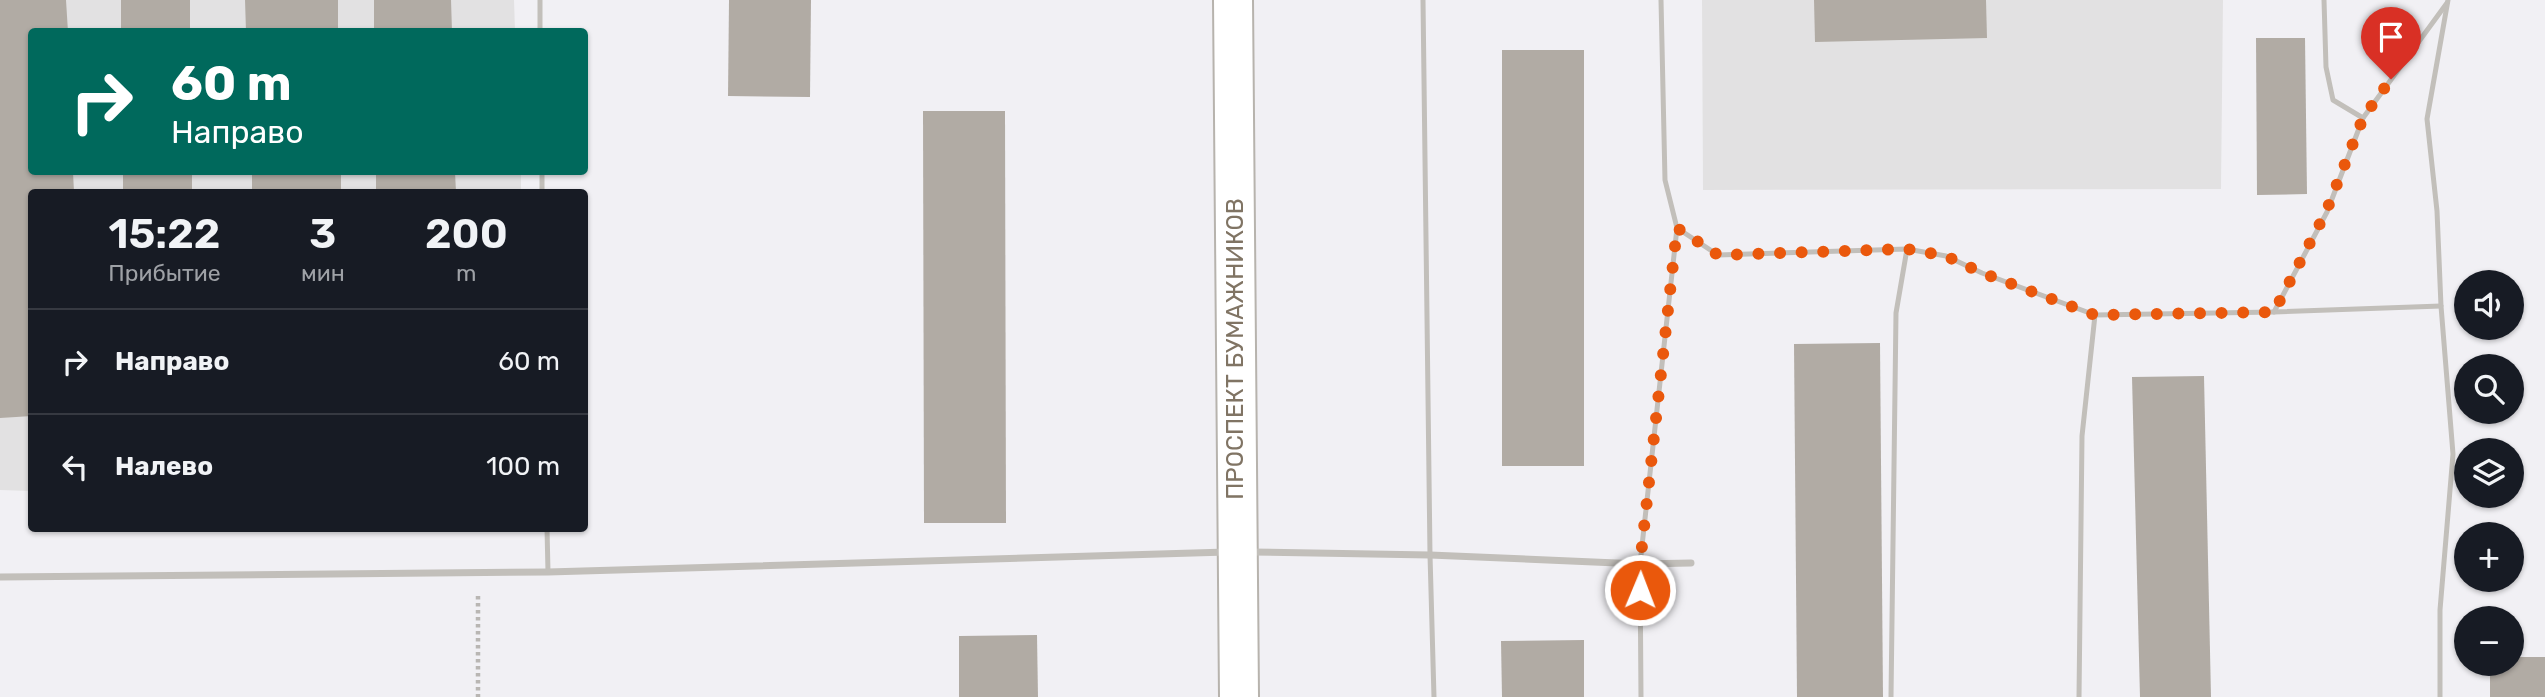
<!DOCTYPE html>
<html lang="ru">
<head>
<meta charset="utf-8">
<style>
	body { margin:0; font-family:Rubik,sans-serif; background:#242831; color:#f1f3f6; height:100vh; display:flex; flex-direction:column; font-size:26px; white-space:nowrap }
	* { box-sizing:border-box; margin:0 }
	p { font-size:23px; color:#9ea1a6 }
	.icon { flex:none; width:38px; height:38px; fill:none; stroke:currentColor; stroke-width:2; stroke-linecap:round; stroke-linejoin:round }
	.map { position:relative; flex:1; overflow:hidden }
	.panel { position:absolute; left:28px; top:189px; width:560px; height:343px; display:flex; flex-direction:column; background:#171b24; border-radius:7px; box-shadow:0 2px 5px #0004 }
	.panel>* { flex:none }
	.guide { position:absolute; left:28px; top:28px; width:560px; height:147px; border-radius:7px; box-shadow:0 2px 5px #0004; background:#00695c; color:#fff; overflow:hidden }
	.fabs { position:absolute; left:2454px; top:270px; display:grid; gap:14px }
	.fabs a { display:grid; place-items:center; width:70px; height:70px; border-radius:50%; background:#171b24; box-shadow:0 2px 5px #0004; font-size:35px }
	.pin { position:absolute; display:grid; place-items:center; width:60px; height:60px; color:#fff; margin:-72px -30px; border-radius:50% 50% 50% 0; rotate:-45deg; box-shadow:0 0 7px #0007 }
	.pin .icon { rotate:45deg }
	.me { position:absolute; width:77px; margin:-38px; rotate:1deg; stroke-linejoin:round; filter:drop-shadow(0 0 5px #0008) }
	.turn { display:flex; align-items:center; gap:24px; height:147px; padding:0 28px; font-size:32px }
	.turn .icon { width:91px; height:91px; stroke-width:2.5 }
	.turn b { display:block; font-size:49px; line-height:60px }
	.eta { display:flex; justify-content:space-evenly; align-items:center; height:119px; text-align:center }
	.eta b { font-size:42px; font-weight:600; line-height:49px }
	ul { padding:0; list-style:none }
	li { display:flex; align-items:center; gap:21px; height:105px; padding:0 28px; border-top:2px solid #363941 }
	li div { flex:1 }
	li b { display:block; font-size:26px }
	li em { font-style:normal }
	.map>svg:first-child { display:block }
</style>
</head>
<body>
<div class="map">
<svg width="2545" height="697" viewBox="0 0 2545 697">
	<rect width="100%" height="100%" fill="#f1f0f4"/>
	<g fill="#e2e1e2">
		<polygon points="0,0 514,0 515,31 32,32 32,172 521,172 521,192 32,192 31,491 0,490"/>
		<polygon points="1702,0 2223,0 2221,189 1703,190"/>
	</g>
	<g fill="#b1aba4">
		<polygon points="0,0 66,0 68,32 32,32 32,172 73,172 74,192 32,192 32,416 0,418"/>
		<rect x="121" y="0" width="69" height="32"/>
		<polygon points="245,0 338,0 338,32 246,32"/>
		<polygon points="374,0 451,0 452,32 374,32"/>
		<polygon points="729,0 811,0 810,97 728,96"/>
		<polygon points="1814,0 1986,0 1987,38 1815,42"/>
		<polygon points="2256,38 2305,38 2307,194 2257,195"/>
		<rect x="1502" y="50" width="82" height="416"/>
		<polygon points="923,111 1005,111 1006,523 924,523"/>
		<rect x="123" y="172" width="69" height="20"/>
		<rect x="252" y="172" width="89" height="20"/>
		<polygon points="376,172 455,172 456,192 376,192"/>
		<polygon points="1880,343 1883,697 1797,697 1794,344"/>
		<polygon points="2204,376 2211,697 2140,697 2132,377"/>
		<polygon points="1037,635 1038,697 959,697 959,636"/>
		<polygon points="1584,640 1584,697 1502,697 1501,641"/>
		<polygon points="2511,657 2545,657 2545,697 2490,697 2490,663 2511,663"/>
	</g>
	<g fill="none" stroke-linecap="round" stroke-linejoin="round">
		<defs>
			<polyline id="secondary" points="1233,0 1239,697"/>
		</defs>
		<use href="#secondary" stroke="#b7b3ad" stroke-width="42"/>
		<polyline stroke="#b9b6b3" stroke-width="4.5" stroke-dasharray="3.5 3.5" stroke-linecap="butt" points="478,596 478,697"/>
		<g stroke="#c2bfba" stroke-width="5">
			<polyline points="540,0 540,32"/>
			<polyline points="1423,0 1430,555 1434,697"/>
			<polyline points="1661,0 1665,180 1677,228 1718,255 1907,249 1946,256 1982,273 2095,315 2274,312 2441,306"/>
			<polyline points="2324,0 2326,67 2333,100 2363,118"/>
			<polyline points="542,172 542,192"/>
			<polyline points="2274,312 2327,212 2363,118 2447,3"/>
			<polyline points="547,528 548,572"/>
			<polyline points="1641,697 1640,564 1677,228"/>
			<polyline points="1891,697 1896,313 1907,249"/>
			<polyline points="2079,697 2082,436 2095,315"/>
			<polyline points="2440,697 2440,610 2453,454 2441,306 2437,211 2427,119 2448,0"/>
		</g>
		<g stroke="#c2bfba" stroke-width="7">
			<polyline points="1250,552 1430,555 1640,564 1691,563"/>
			<polyline points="0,577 548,572 1227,552"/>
		</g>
		<use href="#secondary" stroke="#fff" stroke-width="38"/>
	</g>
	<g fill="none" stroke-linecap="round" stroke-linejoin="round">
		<polyline stroke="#ea580c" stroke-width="12" stroke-dasharray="0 21.6" points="1640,590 1640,564 1677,228 1718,255 1907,249 1946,256 1982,273 2095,315 2274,312 2326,212 2363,118 2391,79"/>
	</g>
	<g text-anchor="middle" stroke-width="7" stroke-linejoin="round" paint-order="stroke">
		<g font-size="24" fill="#807464" stroke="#fff">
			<text transform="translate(1235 349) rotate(-90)" y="8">ПРОСПЕКТ БУМАЖНИКОВ</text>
		</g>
	</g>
</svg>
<div class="fabs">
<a><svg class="icon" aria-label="sound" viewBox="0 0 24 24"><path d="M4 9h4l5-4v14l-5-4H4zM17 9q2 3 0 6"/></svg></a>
<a><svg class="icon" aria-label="search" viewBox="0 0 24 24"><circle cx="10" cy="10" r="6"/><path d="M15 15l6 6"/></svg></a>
<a><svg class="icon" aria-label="layers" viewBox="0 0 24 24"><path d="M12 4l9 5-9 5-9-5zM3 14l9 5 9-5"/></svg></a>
<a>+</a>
<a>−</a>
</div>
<div class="pin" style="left:2391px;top:79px;background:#d93025"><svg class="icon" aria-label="arrive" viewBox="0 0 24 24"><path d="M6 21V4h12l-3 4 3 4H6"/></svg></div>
<svg class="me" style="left:1640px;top:590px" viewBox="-20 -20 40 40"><circle r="17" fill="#ea580c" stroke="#fff" stroke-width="3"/><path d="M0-11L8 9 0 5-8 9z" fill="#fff"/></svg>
<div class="guide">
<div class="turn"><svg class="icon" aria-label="right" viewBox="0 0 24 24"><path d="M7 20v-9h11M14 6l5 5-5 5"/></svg><div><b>60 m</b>Направо</div></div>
</div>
<section class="panel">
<div class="eta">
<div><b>15:22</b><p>Прибытие</p></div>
<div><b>3</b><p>мин</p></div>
<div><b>200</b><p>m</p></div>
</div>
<ul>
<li><svg class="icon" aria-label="right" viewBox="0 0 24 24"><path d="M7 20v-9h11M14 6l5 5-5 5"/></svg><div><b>Направо</b></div><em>60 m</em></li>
<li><svg class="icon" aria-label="left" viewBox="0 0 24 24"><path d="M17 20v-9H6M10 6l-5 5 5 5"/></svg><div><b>Налево</b></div><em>100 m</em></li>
</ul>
</section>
</div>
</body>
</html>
